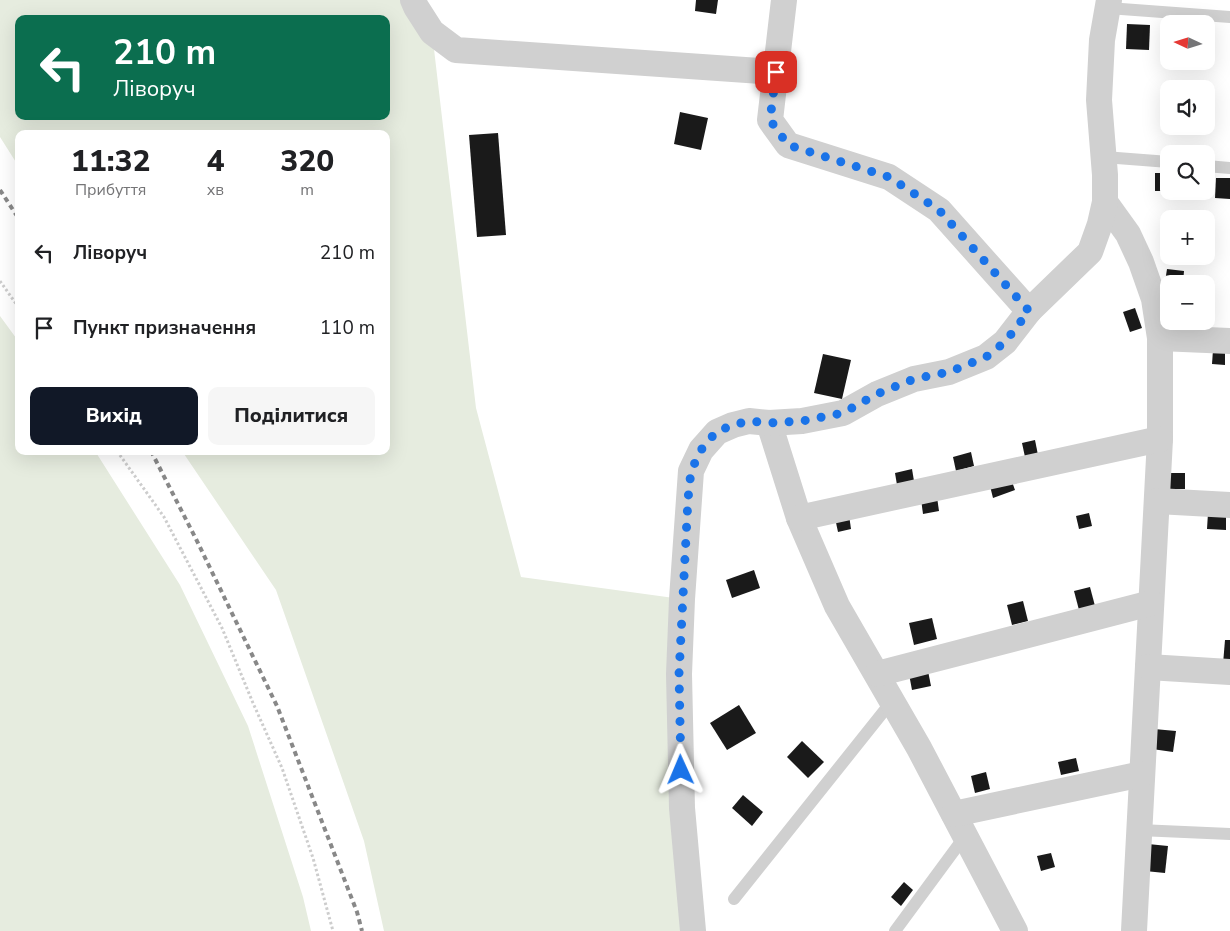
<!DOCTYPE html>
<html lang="uk">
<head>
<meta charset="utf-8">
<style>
	body { margin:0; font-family:"Nunito Sans",sans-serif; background:#f6f6f6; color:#202124; height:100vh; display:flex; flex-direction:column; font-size:19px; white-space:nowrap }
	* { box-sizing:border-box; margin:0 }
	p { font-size:16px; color:#757577 }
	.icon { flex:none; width:28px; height:28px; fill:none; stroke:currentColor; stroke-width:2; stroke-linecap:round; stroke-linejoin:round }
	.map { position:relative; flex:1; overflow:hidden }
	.side { position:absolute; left:15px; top:130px; width:375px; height:325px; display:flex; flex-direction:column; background:#fff; border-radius:10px; box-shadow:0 5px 20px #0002 }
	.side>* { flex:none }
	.top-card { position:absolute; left:15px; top:15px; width:375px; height:105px; border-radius:10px; box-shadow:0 5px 20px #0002; background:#0b6e4f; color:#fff; overflow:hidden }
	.needle { width:32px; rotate:274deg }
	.fabs { position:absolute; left:1160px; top:15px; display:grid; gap:10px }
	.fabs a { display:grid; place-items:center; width:55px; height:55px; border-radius:10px; background:#fff; box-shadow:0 5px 20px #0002; font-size:25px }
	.pin { position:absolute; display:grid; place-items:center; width:42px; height:42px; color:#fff; margin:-21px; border-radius:10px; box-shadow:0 2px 8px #0006 }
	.me { position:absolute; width:55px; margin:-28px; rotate:359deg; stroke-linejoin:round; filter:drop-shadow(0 0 4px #0008) }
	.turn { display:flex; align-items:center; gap:18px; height:105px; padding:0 15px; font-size:22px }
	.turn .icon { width:65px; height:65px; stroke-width:2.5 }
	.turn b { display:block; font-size:35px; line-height:42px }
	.eta { display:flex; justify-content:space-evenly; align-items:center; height:85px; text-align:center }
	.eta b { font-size:30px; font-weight:800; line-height:35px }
	.cta { display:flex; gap:10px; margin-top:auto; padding:10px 15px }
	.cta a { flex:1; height:58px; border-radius:10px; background:#111827; color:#fff; font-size:20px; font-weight:800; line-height:58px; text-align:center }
	.cta a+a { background:#f6f6f6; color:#202124 }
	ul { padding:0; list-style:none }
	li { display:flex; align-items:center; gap:15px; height:75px; padding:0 15px }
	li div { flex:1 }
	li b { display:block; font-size:19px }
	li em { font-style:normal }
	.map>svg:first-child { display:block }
</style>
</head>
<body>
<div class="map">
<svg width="1230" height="931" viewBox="0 0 1230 931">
	<rect width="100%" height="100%" fill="#fff"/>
	<g fill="#e6ecdf" fill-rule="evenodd">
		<path d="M 0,0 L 413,0 L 432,32 L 476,408 L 521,577 L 674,598 L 686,931 L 384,931 L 364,841 L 276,590 L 182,451 L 386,451 L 386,134 L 19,134 L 19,167 L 0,137 ZM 19,19 L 386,19 L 386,116 L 19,116 Z"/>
		<polygon points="0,316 19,342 19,451 95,451 180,585 248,726 303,897 311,931 0,931"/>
	</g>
	<g fill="#1a1a1a">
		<polygon points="696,0 718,0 716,14 695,11"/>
		<polygon points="1127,24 1150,25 1149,50 1126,49"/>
		<polygon points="680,112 708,118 701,150 674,144"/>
		<polygon points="498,133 506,235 477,237 469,135"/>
		<rect x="1155" y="173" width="14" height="18"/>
		<polygon points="1216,178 1230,178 1230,199 1215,198"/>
		<polygon points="1167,269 1184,271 1183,283 1165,282"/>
		<polygon points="1135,308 1142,328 1130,332 1123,312"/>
		<polygon points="1213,350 1225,351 1225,365 1212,364"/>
		<polygon points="823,354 851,360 842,399 814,393"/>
		<polygon points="1035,440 1038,455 1025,457 1022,443"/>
		<polygon points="971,452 974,466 956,471 953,457"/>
		<polygon points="912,469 914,481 897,485 895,473"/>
		<polygon points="1167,473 1185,473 1185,489 1166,489"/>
		<polygon points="1011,479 1015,490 993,498 990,486"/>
		<polygon points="937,497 939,511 923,514 921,499"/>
		<polygon points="1089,513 1092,526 1079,529 1076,516"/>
		<polygon points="1208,513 1226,514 1226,530 1207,529"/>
		<polygon points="849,515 851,529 838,532 835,518"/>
		<polygon points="754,570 760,588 732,598 726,580"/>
		<polygon points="1090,587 1095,606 1079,610 1074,591"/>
		<polygon points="1023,601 1028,621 1012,625 1007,605"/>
		<polygon points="932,618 937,639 914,645 909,623"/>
		<polygon points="1225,640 1230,640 1230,664 1223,664"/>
		<polygon points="927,666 931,686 912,690 908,669"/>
		<polygon points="739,705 756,733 727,750 710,723"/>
		<polygon points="1154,729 1176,731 1173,752 1152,749"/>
		<polygon points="802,741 824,762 808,778 787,757"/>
		<polygon points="1076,758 1079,771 1061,775 1058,762"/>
		<polygon points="986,772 990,789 975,793 971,776"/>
		<polygon points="743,795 763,812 752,826 732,808"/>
		<polygon points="1148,844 1168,846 1165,873 1145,871"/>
		<polygon points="1051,853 1055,867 1041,871 1037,856"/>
		<polygon points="904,882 913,890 901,906 891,897"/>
	</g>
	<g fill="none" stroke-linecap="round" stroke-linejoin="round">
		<g stroke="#cdcdcd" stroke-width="3" stroke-dasharray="2.5 2.5" stroke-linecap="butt">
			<polyline points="0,281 19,308"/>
			<polyline points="117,451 164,517 222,628 253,703 282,768 313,858 333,931"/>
		</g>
		<g stroke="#d0d0d0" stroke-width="12">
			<polyline points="1108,8 1230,17"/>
			<polyline points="1104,157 1169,162"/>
			<polyline points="1206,166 1230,168"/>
			<polyline points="1139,830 1230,834"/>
			<polyline points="734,899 892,701"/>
			<polyline points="895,931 965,836"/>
		</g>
		<g stroke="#d0d0d0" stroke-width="26">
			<polyline points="413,0 416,7 432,32 456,50 776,72"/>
			<polyline points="784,0 770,120 788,145 889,177 939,210 1029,311"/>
			<polyline points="1105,202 1128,234 1141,262 1154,299 1160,338 1160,439 1134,931"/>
			<polyline points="1160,338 1230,341"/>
			<polyline points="769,423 799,518 837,606 919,748 1015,931"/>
			<polyline points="1157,501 1230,505"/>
			<polyline points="799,518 1160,439"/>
			<polyline points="1148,667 1230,672"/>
			<polyline points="877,674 1151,603"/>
			<polyline points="954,814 1142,774"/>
			<polyline points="693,931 682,808 679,674 682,599 691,471 701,450 717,432 733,425 749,421 769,423 802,421 843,413 877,394 914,379 949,372 986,357 1005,342 1029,311 1090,252 1100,224 1105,202 1105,175 1099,100 1102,40 1109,0"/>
		</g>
		<g stroke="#888" stroke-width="4" stroke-dasharray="5 4" stroke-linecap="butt">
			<polyline points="0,190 19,219"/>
			<polyline points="151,451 196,539 277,706 357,912 362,931"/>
		</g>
	</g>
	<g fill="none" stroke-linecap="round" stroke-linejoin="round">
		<polyline stroke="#1a73e8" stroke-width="9" stroke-dasharray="0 16.2" points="681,770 679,674 688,499 691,471 701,450 716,432 733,425 749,421 769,423 802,421 843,413 877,394 914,379 949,372 986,357 1005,342 1029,311 939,210 889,177 788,145 770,120 776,72"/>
	</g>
</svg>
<div class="fabs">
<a><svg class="needle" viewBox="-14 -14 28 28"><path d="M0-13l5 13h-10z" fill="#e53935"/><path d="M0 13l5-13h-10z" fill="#757577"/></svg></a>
<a><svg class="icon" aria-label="sound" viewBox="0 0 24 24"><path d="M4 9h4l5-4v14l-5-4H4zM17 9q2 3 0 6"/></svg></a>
<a><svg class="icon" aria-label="search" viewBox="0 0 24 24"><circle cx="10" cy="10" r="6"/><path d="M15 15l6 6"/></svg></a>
<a>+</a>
<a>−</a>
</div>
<div class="pin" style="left:776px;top:72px;background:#d93025"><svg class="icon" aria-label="arrive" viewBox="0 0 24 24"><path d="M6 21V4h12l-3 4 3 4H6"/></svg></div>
<svg class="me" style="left:681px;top:770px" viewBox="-20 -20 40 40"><path d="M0-17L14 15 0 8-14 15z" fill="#1a73e8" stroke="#fff" stroke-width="4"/></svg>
<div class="top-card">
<div class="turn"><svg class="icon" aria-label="left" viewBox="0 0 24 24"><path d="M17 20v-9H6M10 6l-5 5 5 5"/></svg><div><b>210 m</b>Ліворуч</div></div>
</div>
<section class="side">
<div class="eta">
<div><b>11:32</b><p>Прибуття</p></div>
<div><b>4</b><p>хв</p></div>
<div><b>320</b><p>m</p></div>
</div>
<ul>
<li><svg class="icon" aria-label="left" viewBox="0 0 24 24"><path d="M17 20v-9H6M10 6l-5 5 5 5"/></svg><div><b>Ліворуч</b></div><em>210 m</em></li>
<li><svg class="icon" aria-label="arrive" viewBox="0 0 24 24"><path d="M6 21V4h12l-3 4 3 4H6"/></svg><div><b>Пункт призначення</b></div><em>110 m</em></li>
</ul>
<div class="cta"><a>Вихід</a><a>Поділитися</a></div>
</section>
</div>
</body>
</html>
